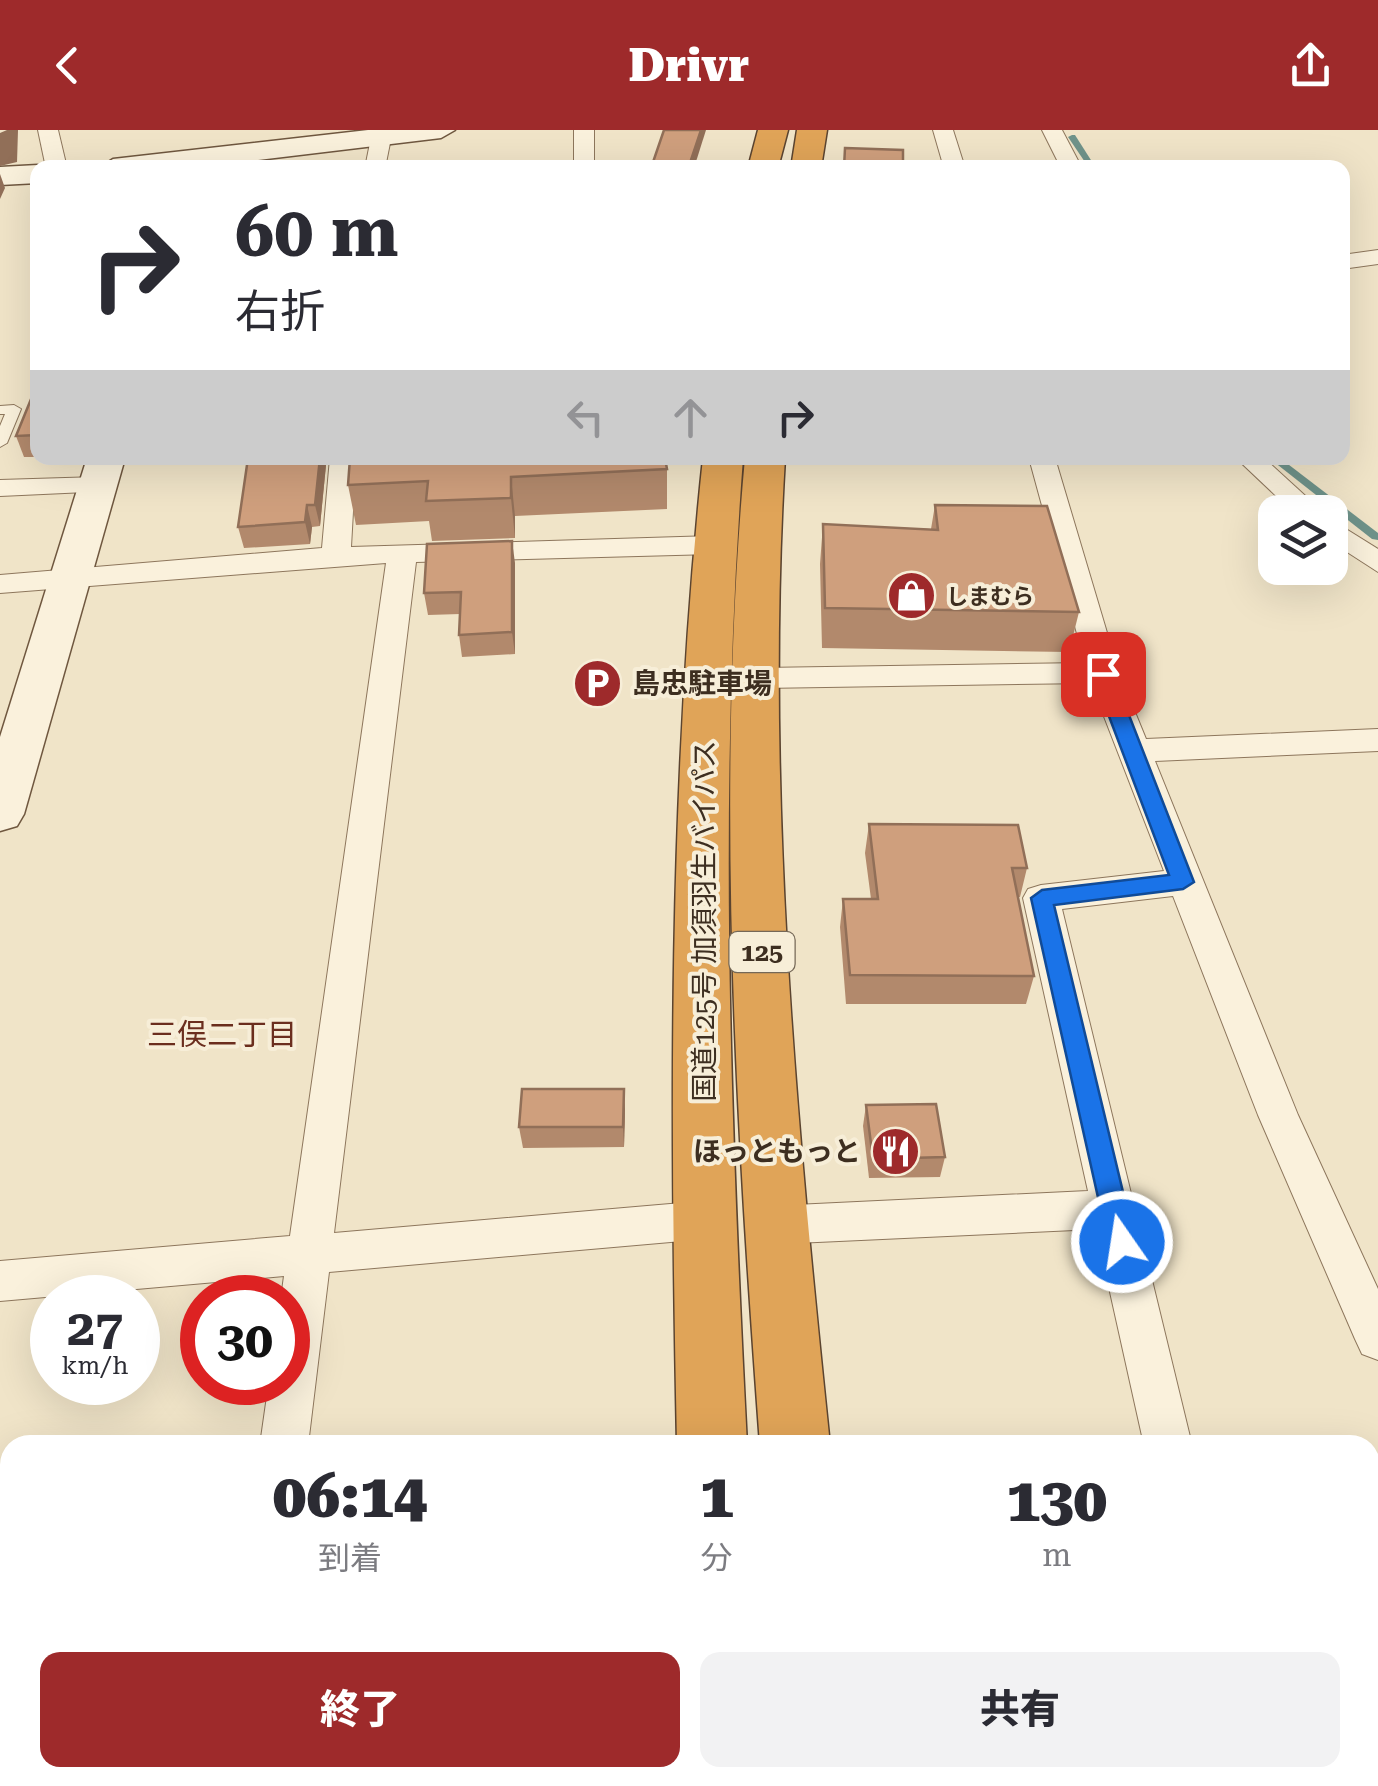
<!DOCTYPE html>
<html lang="ja">
<head>
<meta charset="utf-8">
<style>
	body { margin:0; font-family:"Roboto Serif","Noto Sans JP",serif; background:#f2f2f3; color:#2b2b33; height:100vh; display:flex; flex-direction:column; font-size:38px; white-space:nowrap }
	* { box-sizing:border-box; margin:0 }
	p { font-size:32px; color:#7c7c81 }
	.icon { flex:none; width:55px; height:55px; fill:none; stroke:currentColor; stroke-width:2; stroke-linecap:round; stroke-linejoin:round }
	.map { position:relative; flex:1; overflow:hidden }
	.drawer { position:absolute; left:0px; top:1305px; width:1380px; height:352px; display:flex; flex-direction:column; background:#fff; border-radius:30px 30px 0 0; box-shadow:0 10px 40px #0002 }
	.drawer>* { flex:none }
	.hud { position:absolute; left:30px; top:30px; width:1320px; height:305px; border-radius:20px; box-shadow:0 10px 40px #0002; background:#fff; color:#2b2b33; overflow:hidden }
	.controls { position:absolute; left:1258px; top:365px; display:grid; gap:20px }
	.controls a { display:grid; place-items:center; width:90px; height:90px; border-radius:20px; background:#fff; box-shadow:0 10px 40px #0002; font-size:50px }
	.speed { position:absolute; left:30px; top:1145px; display:flex; gap:20px; font-size:50px; font-weight:700; text-align:center }
	.speed>* { display:grid; place-content:center; width:130px; height:130px; border-radius:50%; background:#fff; box-shadow:0 10px 40px #0002; line-height:1 }
	.speed small { font-size:25px; font-weight:400 }
	.speed .limit { border:15px solid #d22; background:#fff; color:#111 }
	.pin { position:absolute; display:grid; place-items:center; width:85px; height:85px; color:#fff; margin:-42px; border-radius:20px; box-shadow:0 5px 15px #0006 }
	.me { position:absolute; width:110px; margin:-55px; rotate:347deg; stroke-linejoin:round; filter:drop-shadow(0 0 8px #0008) }
	.turn { display:flex; align-items:center; gap:35px; height:210px; padding:0 40px; font-size:45px }
	.turn .icon { width:130px; height:130px; stroke-width:2.5 }
	.turn b { display:block; font-size:70px; line-height:85px }
	.lanes { display:flex; align-items:center; height:95px; padding:0 40px; background:#0003; justify-content:center; gap:50px; direction:ltr }
	.lanes .off { opacity:.35 }
	.eta { display:flex; justify-content:space-evenly; align-items:center; height:170px; text-align:center }
	.eta b { font-size:60px; font-weight:800; line-height:70px }
	.action { display:flex; gap:20px; margin-top:auto; padding:20px 40px }
	.action a { flex:1; height:115px; border-radius:20px; background:#9e2a2b; color:#fff; font-size:40px; font-weight:800; line-height:115px; text-align:center }
	.action a+a { background:#f2f2f3; color:#2b2b33 }
	header { display:flex; justify-content:space-between; align-items:center; height:130px; padding:0 40px; background:#9e2a2b; color:#fff; font-size:45px; font-weight:800 }
	.map>svg:first-child { display:block }
</style>
</head>
<body>
<header><svg class="icon" aria-label="back" viewBox="0 0 24 24"><path d="M15 5l-7 7 7 7"/></svg>Drivr<svg class="icon" aria-label="share" viewBox="0 0 24 24"><path d="M12 15V3M7 8l5-5 5 5M5 13v7h14v-7"/></svg></header>
<div class="map">
<svg width="1378" height="1656" viewBox="0 0 1378 1656">
	<rect width="100%" height="100%" fill="#f0e4c8"/>
	<g fill="none" stroke-linecap="round" stroke-linejoin="round">
		<g fill="#6f938a" fill-rule="evenodd">
			<polygon points="1072,5 1075,5 1096,38 1089,38 1068,7"/>
			<polygon points="1269,328 1280,328 1378,403 1378,410 1372,409"/>
		</g>
		<defs>
			<polygon id="lane" points="14,275 21,279 7,313 0,317 0,296 5,284 0,284 0,276"/>
			<g id="street">
				<polygon points="38,0 58,0 67,38 46,38"/>
				<rect x="574" y="0" width="20" height="38"/>
				<polygon points="933,0 953,0 965,38 944,38"/>
				<polygon points="1042,0 1062,0 1082,38 1061,38"/>
				<polygon points="381,2 391,8 385,38 365,38 371,8"/>
				<polygon points="1378,120 1378,134 1342,139 1342,125"/>
				<polygon points="330,328 356,328 351,417 713,406 727,415 713,424 416,432 334,1103 705,1071 720,1077 727,1090 720,1103 705,1109 329,1142 308,1315 260,1315 269,1252 288,1252 288,1168 281,1168 284,1146 0,1171 0,1131 290,1106 386,433 0,463 0,445 322,418"/>
				<polygon points="1029,328 1055,328 1119,543 1146,609 1378,599 1378,621 1155,631 1298,985 1378,1159 1378,1230 1362,1224 1355,1209 1258,985 1173,766 1062,779 1192,1315 1144,1315 1096,1099 774,1114 759,1108 752,1095 759,1082 774,1076 1088,1061 1023,768 1028,759 1041,755 1164,741 1091,553 757,558 746,555 741,548 746,541 757,538 1085,533"/>
				<polygon points="1236,328 1264,328 1323,382 1293,382"/>
				<polygon points="98,347 112,355 108,361 0,366 0,350"/>
				<polygon points="1330,389 1378,419 1378,442 1330,411"/>
				<polygon points="1378,1476 1378,1528 1370,1529 1370,1477"/>
				<polygon points="211,1648 265,1648 265,1656 209,1656"/>
				<polygon points="1240,1648 1294,1648 1298,1656 1242,1656"/>
			</g>
			<g id="secondary">
				<polygon points="368,0 455,0 441,8 192,38 99,38 113,29"/>
				<polygon points="38,35 47,38 38,38 38,53 0,55 0,37"/>
				<polygon points="87,328 125,328 24,684 17,696 0,701 0,607"/>
			</g>
			<g id="highway">
				<polygon points="758,0 788,0 778,38 748,38"/>
				<polygon points="797,0 827,0 821,38 791,38"/>
				<path d="M 703,328 L 743,328 C 718,658 730,985 747,1315 L 677,1315 C 670,985 668,657 703,328 Z"/>
				<path d="M 745,328 L 785,328 C 765,656 796,989 830,1315 L 760,1315 C 736,988 715,655 745,328 Z"/>
				<rect x="685" y="1648" width="80" height="8"/>
				<polygon points="786,1648 866,1648 867,1656 787,1656"/>
			</g>
		</defs>
		<use href="#lane" stroke="#8d765c" stroke-width="2"/>
		<use href="#street" stroke="#8d765c" stroke-width="2"/>
		<use href="#secondary" stroke="#6f573f" stroke-width="3"/>
		<use href="#highway" stroke="#5b4430" stroke-width="3"/>
		<use href="#lane" fill="#faf1dc" fill-rule="evenodd"/>
		<use href="#street" fill="#faf1dc" fill-rule="evenodd"/>
		<use href="#secondary" fill="#faf1dc" fill-rule="evenodd"/>
		<use href="#highway" fill="#e0a458" fill-rule="evenodd"/>
	</g>
	<g fill="#b2896c">
		<polygon points="38,252 38,327 24,327 16,306"/>
		<polygon points="326,335 320,396 312,397 310,414 244,418 238,397"/>
		<polygon points="667,339 667,379 515,386 515,408 432,411 429,391 356,395 348,355"/>
		<polygon points="935,375 1079,482 1069,522 822,518 820,434 823,394 931,399"/>
		<polygon points="515,433 515,524 462,527 459,505 460,484 428,485 424,463"/>
		<polygon points="869,694 1027,738 1020,767 1018,767 1034,846 1026,874 846,874 840,797 843,769 871,769 865,723"/>
		<polygon points="866,975 945,1027 940,1047 869,1048 863,996"/>
		<polygon points="625,979 624,1017 523,1018 519,997"/>
	</g>
	<g fill="#916f58">
		<polygon points="7,0 18,0 17,32 0,36 0,3"/>
		<polygon points="701,0 706,0 694,38 689,38"/>
		<polygon points="0,44 5,58 0,69"/>
		<polygon points="320,328 324,328 326,335 320,396 315,375"/>
		<polygon points="511,347 515,386 515,408 511,368"/>
		<polygon points="307,375 312,397 310,414 305,392"/>
		<polygon points="512,411 515,433 515,524 512,502"/>
		<polygon points="624,959 625,979 624,1017 623,997"/>
	</g>
	<g fill="#cf9f7d" stroke="#916f58" stroke-width="2.5">
		<polygon points="664,0 701,0 689,36 708,38 651,38"/>
		<polygon points="845,18 903,20 903,38 844,38"/>
		<polygon points="38,252 38,305 16,306"/>
		<polygon points="248,328 320,328 315,375 307,375 305,392 238,397"/>
		<polygon points="350,328 665,328 667,339 511,347 511,368 426,371 428,351 348,355"/>
		<polygon points="935,375 1047,376 1079,482 825,478 823,394 938,400"/>
		<polygon points="512,411 512,502 459,505 461,462 424,463 427,414"/>
		<polygon points="869,694 1018,695 1027,738 1012,738 1034,846 850,845 843,769 878,769"/>
		<polygon points="522,959 624,959 623,997 519,997"/>
		<polygon points="936,974 945,1027 873,1029 866,975"/>
	</g>
	<polygon fill="#1a73e8" stroke="#114b97" stroke-width="2.5" points="1103,537 1113,544 1194,752 1183,759 1054,775 1135,1112 1131,1121 1122,1124 1112,1121 1108,1112 1031,768 1042,760 1169,745 1093,544"/>
	<defs>
		<symbol id="shop-disc" viewBox="-11 -11 22 22"><circle r="9.5" fill="#9e2a2b" stroke="#f7eed8"/><path d="M-5-2.5h2.3a2.7 3.5 0 0 1 5.4 0H5L5.5 6h-11ZM-1.5-2.5h3a1.5 2.3 0 0 0-3 0Z" fill="#fff"/></symbol>
		<symbol id="parking-disc" viewBox="-11 -11 22 22"><circle r="9.5" fill="#9e2a2b" stroke="#f7eed8"/><path d="M-3.5-5.5H1a3.5 3.5 0 0 1 0 7H-1V5.5H-3.5ZM-1-3.4V-.6H.8a1.4 1.4 0 0 0 0-2.8Z" fill="#fff"/></symbol>
		<symbol id="restaurant-disc" viewBox="-11 -11 22 22"><circle r="9.5" fill="#9e2a2b" stroke="#f7eed8"/><path d="M-5-6h1v4h1v-4h1v4h1v-4h1v5L-1.5 .5V6h-2V.5L-5-1ZM5-6V6H3V1.5H1.5Q1.5-4 5-6Z" fill="#fff"/></symbol>
	</defs>
	<g fill-rule="evenodd">
		<use href="#shop-disc" x="884" y="438" width="55" height="55"/>
		<use href="#parking-disc" x="570" y="526" width="55" height="55"/>
		<use href="#restaurant-disc" x="868" y="994" width="55" height="55"/>
	</g>
	<g text-anchor="middle" stroke-width="8" stroke-linejoin="round" paint-order="stroke">
		<g font-size="22" font-weight="bold" fill="#3d2e20" stroke="#f7eed8" text-anchor="start">
			<text x="946" y="474">しまむら</text>
		</g>
		<rect fill="#f7eed8" stroke="#756857" stroke-width="2.5" x="729.5" y="802" width="65" height="40" rx="8"/>
		<g font-size="25" font-weight="bold" fill="#3d2e20">
			<text x="762" y="831">125</text>
		</g>
		<g font-size="28" font-weight="bold" fill="#3d2e20" stroke="#f7eed8" text-anchor="start">
			<text x="632" y="563">島忠駐車場</text>
			<text x="861" y="1031" text-anchor="end">ほっともっと</text>
		</g>
		<g font-size="28" fill="#3d2e20" stroke="#f7eed8">
			<text transform="translate(704 791) rotate(-90)" y="10">国道125号 加須羽生バイパス</text>
		</g>
		<g font-size="30" fill="#6b2e1e" stroke="#f7eed8">
			<text x="222" y="915">三俣二丁目</text>
		</g>
	</g>
</svg>
<div class="controls">
<a><svg class="icon" aria-label="layers" viewBox="0 0 24 24"><path d="M12 4l9 5-9 5-9-5zM3 14l9 5 9-5"/></svg></a>
</div>
<div class="speed"><div>27<small>km/h</small></div><div class="limit">30</div></div>
<div class="pin" style="left:1103px;top:544px;background:#d93025"><svg class="icon" aria-label="arrive" viewBox="0 0 24 24"><path d="M6 21V4h12l-3 4 3 4H6"/></svg></div>
<svg class="me" style="left:1122px;top:1112px" viewBox="-20 -20 40 40"><circle r="17" fill="#1a73e8" stroke="#fff" stroke-width="3"/><path d="M0-11L8 9 0 5-8 9z" fill="#fff"/></svg>
<div class="hud">
<div class="turn"><svg class="icon" aria-label="right" viewBox="0 0 24 24"><path d="M7 20v-9h11M14 6l5 5-5 5"/></svg><div><b>60 m</b>右折</div></div>
<div class="lanes"><svg class="icon off" aria-label="left" viewBox="0 0 24 24"><path d="M17 20v-9H6M10 6l-5 5 5 5"/></svg><svg class="icon off" aria-label="ahead" viewBox="0 0 24 24"><path d="M12 20V5M6 11l6-6 6 6"/></svg><svg class="icon" aria-label="right" viewBox="0 0 24 24"><path d="M7 20v-9h11M14 6l5 5-5 5"/></svg></div>
</div>
<section class="drawer">
<div class="eta">
<div><b>06:14</b><p>到着</p></div>
<div><b>1</b><p>分</p></div>
<div><b>130</b><p>m</p></div>
</div>
<div class="action"><a>終了</a><a>共有</a></div>
</section>
</div>
</body>
</html>
